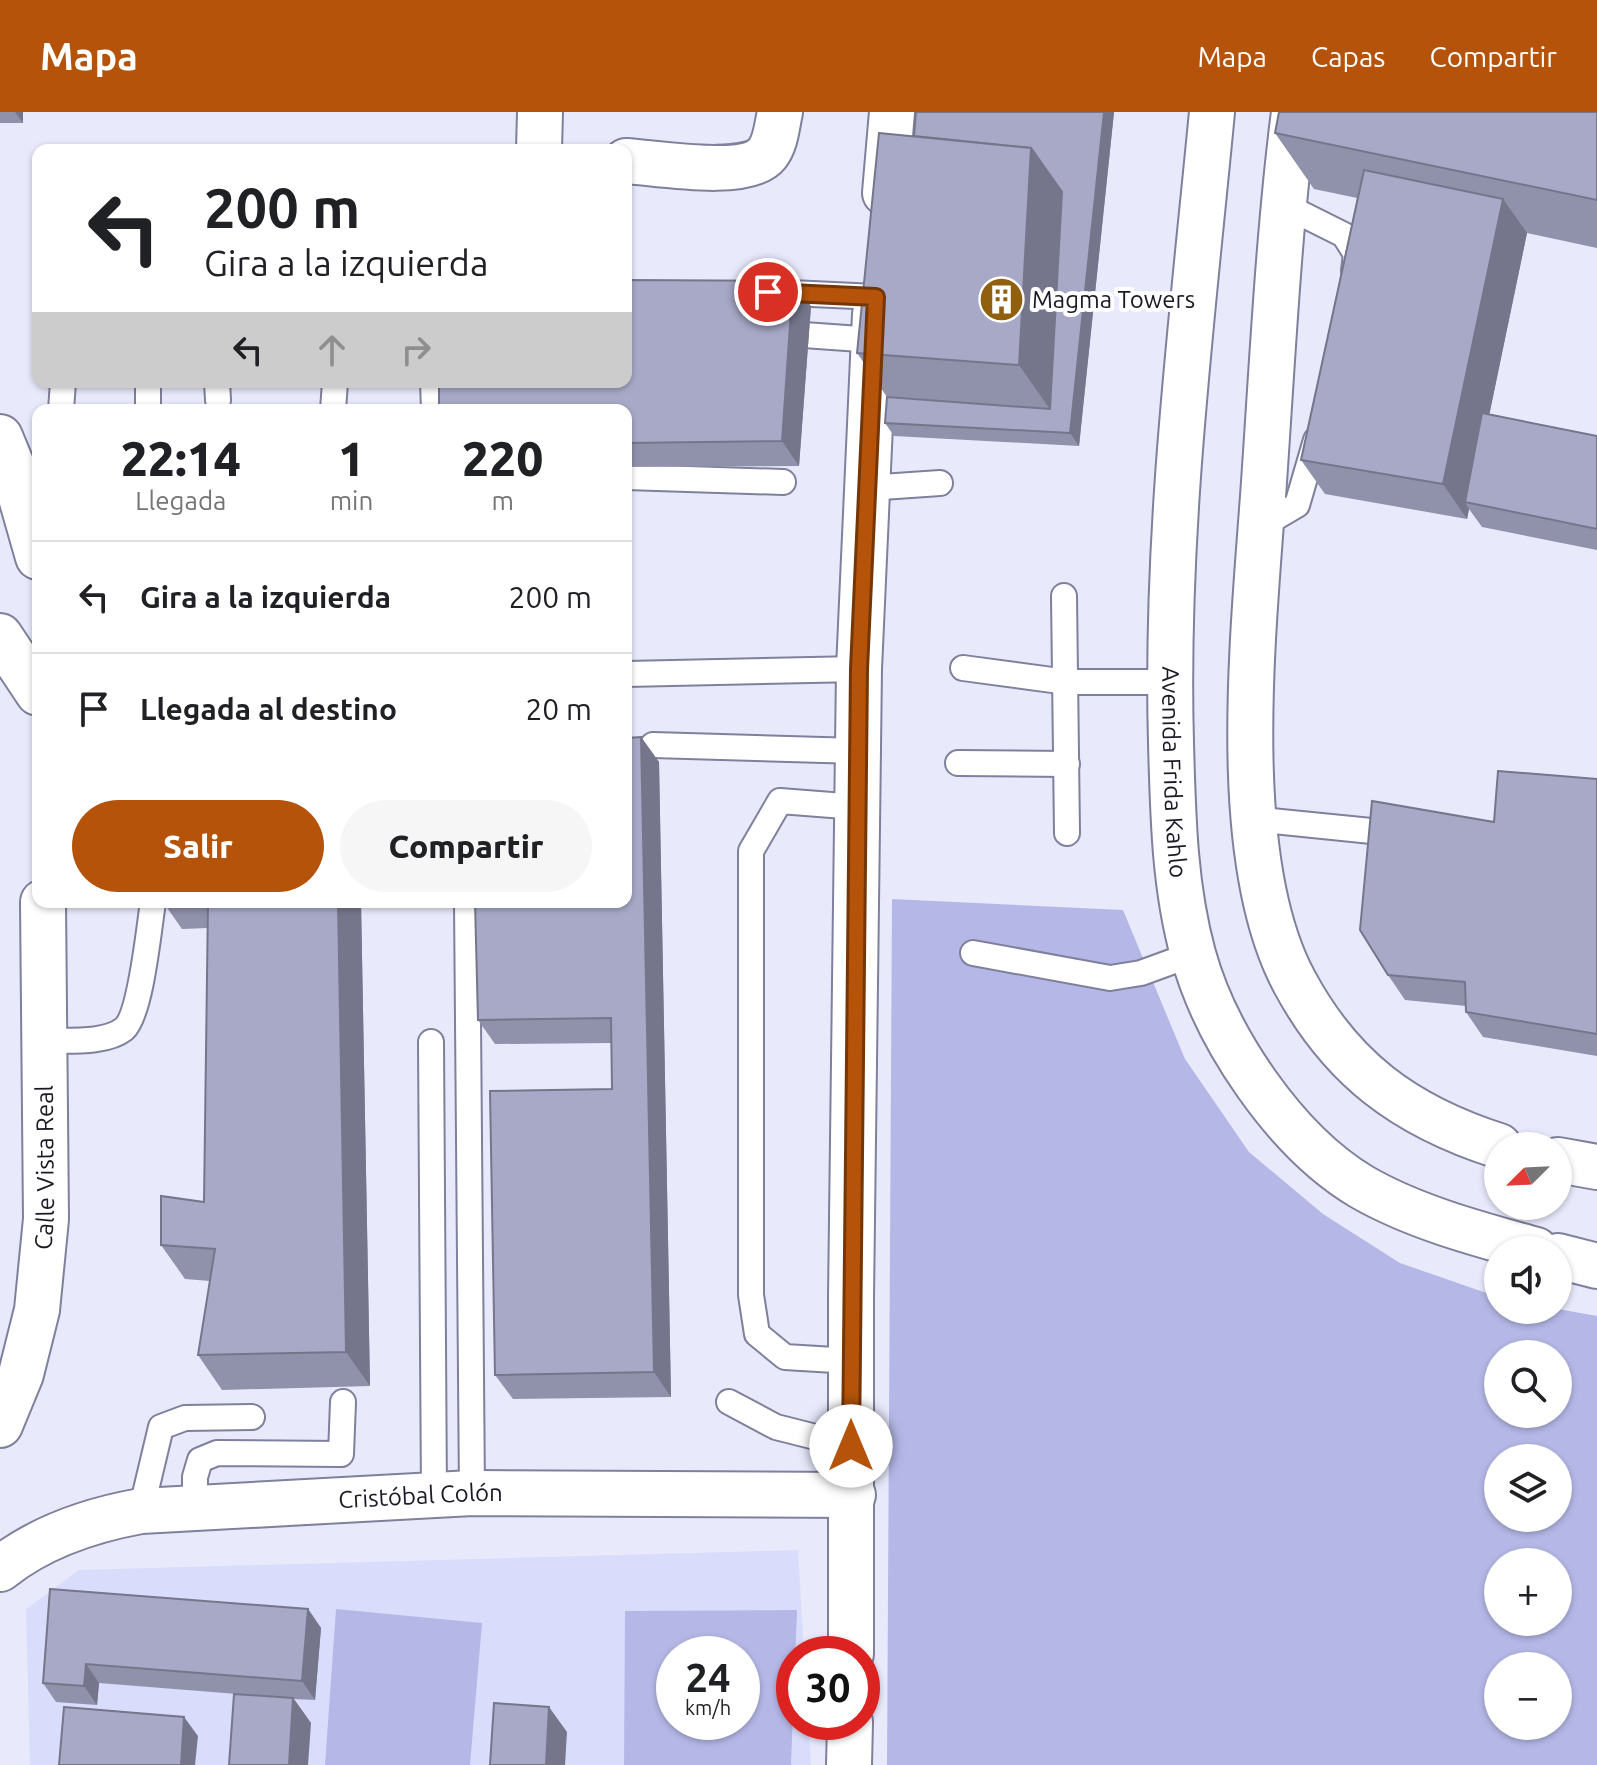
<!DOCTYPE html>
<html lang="es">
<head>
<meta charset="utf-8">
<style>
	body { margin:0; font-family:Ubuntu,sans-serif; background:#f6f6f6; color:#202124; height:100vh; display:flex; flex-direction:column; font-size:30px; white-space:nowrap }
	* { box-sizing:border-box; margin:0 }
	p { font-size:26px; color:#757577 }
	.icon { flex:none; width:44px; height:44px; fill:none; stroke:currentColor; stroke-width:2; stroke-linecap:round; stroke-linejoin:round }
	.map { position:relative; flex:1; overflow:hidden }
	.details { position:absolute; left:32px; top:292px; width:600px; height:504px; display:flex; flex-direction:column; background:#fff; border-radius:16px; box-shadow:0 2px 6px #0004 }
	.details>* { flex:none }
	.guide { position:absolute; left:32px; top:32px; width:600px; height:244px; border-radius:16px; box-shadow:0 2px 6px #0004; background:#fff; color:#202124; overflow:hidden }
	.needle { width:52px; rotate:246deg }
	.tools { position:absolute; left:1484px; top:1020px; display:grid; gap:16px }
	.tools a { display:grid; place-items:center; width:88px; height:88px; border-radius:50%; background:#fff; box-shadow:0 2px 6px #0004; font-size:40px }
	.speed { position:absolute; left:656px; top:1524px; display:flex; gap:16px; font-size:40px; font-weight:700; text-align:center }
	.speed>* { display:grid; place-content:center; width:104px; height:104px; border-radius:50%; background:#fff; box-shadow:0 2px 6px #0004; line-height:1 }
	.speed small { font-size:20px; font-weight:400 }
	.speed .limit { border:12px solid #d22; background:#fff; color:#111 }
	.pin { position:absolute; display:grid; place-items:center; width:68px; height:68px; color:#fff; margin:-34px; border:4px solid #fff; border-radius:50%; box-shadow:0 2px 8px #0007 }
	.me { position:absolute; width:88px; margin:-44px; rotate:0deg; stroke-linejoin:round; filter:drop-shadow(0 0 6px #0008) }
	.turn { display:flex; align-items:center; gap:28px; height:168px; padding:0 40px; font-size:36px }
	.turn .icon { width:104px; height:104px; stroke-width:2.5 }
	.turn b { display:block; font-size:56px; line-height:68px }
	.lanes { display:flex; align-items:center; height:76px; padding:0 40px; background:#0003; justify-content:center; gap:40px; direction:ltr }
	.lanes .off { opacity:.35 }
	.eta { display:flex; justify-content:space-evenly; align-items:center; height:136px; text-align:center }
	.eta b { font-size:48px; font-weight:800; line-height:56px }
	.button { display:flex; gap:16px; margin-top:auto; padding:16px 40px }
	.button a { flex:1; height:92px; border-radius:48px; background:#b45309; color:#fff; font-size:32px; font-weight:800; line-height:92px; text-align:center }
	.button a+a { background:#f6f6f6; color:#202124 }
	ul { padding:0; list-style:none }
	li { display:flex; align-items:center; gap:24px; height:112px; padding:0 40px; border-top:2px solid #e0e0e0 }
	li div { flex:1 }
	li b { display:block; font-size:30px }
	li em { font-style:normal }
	header { display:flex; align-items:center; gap:48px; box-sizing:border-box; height:112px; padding:0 40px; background:#b45309; color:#fff }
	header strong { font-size:38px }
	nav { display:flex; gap:44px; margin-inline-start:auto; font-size:28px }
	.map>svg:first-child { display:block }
</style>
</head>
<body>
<header>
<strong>Mapa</strong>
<nav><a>Mapa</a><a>Capas</a><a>Compartir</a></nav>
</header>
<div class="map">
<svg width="1597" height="1653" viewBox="0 0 1597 1653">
	<rect width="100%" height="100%" fill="#e8eafc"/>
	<path fill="#dadcfb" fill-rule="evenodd" d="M 798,1438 L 804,1542 L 794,1542 L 794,1610 L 808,1610 L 811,1653 L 30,1653 L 26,1497 L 79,1458 ZM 674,1542 L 742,1542 L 742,1610 L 674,1610 Z"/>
	<g fill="#b5b8e7" fill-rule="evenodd">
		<path d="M 892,787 L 1123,798 L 1185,947 L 1249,1040 L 1323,1102 L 1400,1151 L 1498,1185 L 1498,1198 L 1558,1197 L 1597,1204 L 1597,1653 L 887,1653 ZM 1498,1242 L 1558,1242 L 1558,1302 L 1498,1302 ZM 1498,1346 L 1558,1346 L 1558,1406 L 1498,1406 ZM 1498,1450 L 1558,1450 L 1558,1510 L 1498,1510 ZM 1498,1554 L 1558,1554 L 1558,1614 L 1498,1614 Z"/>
		<polygon points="336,1497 482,1511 470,1653 325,1653"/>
		<path d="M 797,1498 L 791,1653 L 624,1653 L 625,1499 ZM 674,1542 L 742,1542 L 742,1610 L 674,1610 Z"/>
	</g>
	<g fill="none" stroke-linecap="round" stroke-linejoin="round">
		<defs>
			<g id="lane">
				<polyline points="1282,92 1344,123 1356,142 1354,159"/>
				<polyline points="770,180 876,185"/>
				<polyline points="776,221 874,228"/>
				<polyline points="148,270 148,298"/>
				<polyline points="217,270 218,288"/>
				<polyline points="433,270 434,298"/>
				<polyline points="61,298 63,270"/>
				<polyline points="333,298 335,270"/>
				<polyline points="626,365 783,370"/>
				<polyline points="867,376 940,371"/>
				<polyline points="1261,414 1297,393 1316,328"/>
				<polyline points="1064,484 1067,721"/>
				<polyline points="963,556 1067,570 1169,570"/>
				<polyline points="626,562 859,557"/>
				<polyline points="653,633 858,639"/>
				<polyline points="958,651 1067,652"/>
				<polyline points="1253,707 1401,722"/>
				<polyline points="467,790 472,1381"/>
				<polyline points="973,841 1110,866 1141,861 1193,842"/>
				<path d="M 44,929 C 68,928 105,932 124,917 C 141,902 149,815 153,790"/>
				<polyline points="431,930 434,1383"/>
				<polyline points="851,1249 785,1245 757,1222 751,1183 751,739 780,689 857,695"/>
				<polyline points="729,1290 776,1315 851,1334"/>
				<polyline points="195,1396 195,1365 200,1348 217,1341 341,1342 343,1290"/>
				<polyline points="141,1399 161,1315 185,1306 252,1305"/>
			</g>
			<g id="street">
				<polyline points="539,38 540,0"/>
				<path d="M 626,49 C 657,51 747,67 767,42 C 776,31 777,13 780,0"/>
				<polyline points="885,81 892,0"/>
				<polyline points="0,325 12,354 38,445"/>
				<polyline points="0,524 38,581"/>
				<path id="s1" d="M 0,1313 L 21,1262 L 37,1198 L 46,1107 L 43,790"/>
				<path id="s2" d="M 0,1457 C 40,1425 91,1408 141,1399 L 472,1381 L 853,1383"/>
				<polyline points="851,1542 851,1186 859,557 875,202"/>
				<polyline points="849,1653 850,1610"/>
			</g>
			<g id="secondary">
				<path id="s3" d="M 1212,0 C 1192,209 1165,420 1171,631 C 1173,701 1174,773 1193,842 C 1216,926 1285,1029 1362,1075 C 1414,1105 1478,1122 1536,1138"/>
				<path d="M 1294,0 C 1279,118 1273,237 1265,355 C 1256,499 1225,740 1294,869 C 1341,957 1405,1004 1499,1034"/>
				<polyline points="1558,1048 1597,1055"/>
				<polyline points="1558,1144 1597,1154"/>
			</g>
		</defs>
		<use href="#lane" stroke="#7e809c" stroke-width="28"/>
		<use href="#street" stroke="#7e809c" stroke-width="48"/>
		<use href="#secondary" stroke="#7e809c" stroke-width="48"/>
		<use href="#lane" stroke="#fff" stroke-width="24"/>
		<use href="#street" stroke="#fff" stroke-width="44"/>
		<use href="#secondary" stroke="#fff" stroke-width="44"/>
	</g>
	<g fill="#9091ab">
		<rect x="0" y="0" width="23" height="11"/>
		<polygon points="916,0 1114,0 1079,334 894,324 885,311 887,285 857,241 914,24"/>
		<polygon points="1597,0 1597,136 1527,121 1489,303 1597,324 1597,438 1482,415 1469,397 1467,407 1325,382 1301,348 1357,86 1314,77 1275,21"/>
		<polygon points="811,194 799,354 626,355 626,298"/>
		<polygon points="641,625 659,650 671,1285 513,1287 495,1263 612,977 612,931 495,932 478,908"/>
		<polygon points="1597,667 1597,944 1483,925 1466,900 1466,894 1405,888 1388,863 1494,710"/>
		<polygon points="163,790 361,790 370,1274 222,1278 198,1243 210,1169 185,1167 161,1133 204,1090 208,816 182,817"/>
		<polygon points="50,1477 308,1497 321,1516 315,1588 294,1587 311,1611 250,1583 99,1571 97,1593 56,1590 43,1571"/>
	</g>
	<g fill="#75768b">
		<polygon points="15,0 23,0 23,11"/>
		<polygon points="1104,0 1114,0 1079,334 1070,321"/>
		<polygon points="1031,36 1071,93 1059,310 1019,253"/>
		<polygon points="1503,87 1527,121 1471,391 1465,390 1469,397 1467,407 1443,372"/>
		<polygon points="793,169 811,194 799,354 782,329"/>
		<polygon points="641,625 659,650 671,1285 654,1260"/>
		<polygon points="338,790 361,790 370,1274 346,1240"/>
		<polygon points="308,1497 321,1516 315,1588 302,1569"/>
		<polygon points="86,1552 99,1571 97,1593 84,1574"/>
		<polygon points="293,1586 311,1611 308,1653 289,1653"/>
		<polygon points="549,1595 567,1620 565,1653 546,1653"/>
		<polygon points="184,1605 198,1624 195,1653 181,1653"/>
	</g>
	<g fill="#a7a9c7" stroke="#75768b" stroke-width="2">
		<polygon points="916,0 1104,0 1070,321 885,311 887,285 1050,297 1062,80 1031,36 914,24"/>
		<polygon points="1279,0 1597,0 1597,88 1275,21"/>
		<polygon points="879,21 1031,36 1019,253 857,241"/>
		<polygon points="1364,58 1503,87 1443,372 1301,348"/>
		<polygon points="626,168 793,169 782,329 626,331 626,298 439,298 439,270 626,270"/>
		<polygon points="1482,301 1597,324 1597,417 1465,390"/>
		<polygon points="641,625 654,1260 495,1263 490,979 612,977 611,906 478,908 475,790 626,790 626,626"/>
		<polygon points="1498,659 1597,667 1597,922 1466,900 1465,870 1388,863 1360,818 1372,689 1494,710"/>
		<polygon points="208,790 338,790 346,1240 198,1243 215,1137 161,1133 161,1084 204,1090"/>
		<polygon points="50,1477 308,1497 302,1569 86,1552 84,1574 43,1571"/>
		<polygon points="234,1582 293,1586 289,1653 229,1653"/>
		<polygon points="494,1591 549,1595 546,1653 490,1653"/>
		<polygon points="64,1595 184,1605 181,1653 59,1653"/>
	</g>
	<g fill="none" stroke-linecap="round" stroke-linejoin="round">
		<defs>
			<polyline id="route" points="768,180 876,185 859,557 851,1334"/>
		</defs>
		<use href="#route" stroke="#753606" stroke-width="20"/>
		<use href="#route" stroke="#b45309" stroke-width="14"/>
	</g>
	<defs>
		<symbol id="building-disc" viewBox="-11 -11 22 22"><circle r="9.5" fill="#91600f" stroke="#fff"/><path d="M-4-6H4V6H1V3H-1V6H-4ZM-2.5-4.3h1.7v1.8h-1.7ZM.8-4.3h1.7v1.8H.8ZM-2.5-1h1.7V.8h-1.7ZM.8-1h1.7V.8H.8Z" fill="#fff"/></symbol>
	</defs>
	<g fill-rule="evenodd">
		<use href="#building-disc" x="976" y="162" width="51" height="51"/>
	</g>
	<g text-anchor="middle" stroke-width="8" stroke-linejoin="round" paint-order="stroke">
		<g font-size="24" fill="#191a25" stroke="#fff" text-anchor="start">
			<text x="1032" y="196">Magma Towers</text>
		</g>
		<g font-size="24" fill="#191a25" stroke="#fff">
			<text dy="8" stroke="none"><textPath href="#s3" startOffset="662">Avenida Frida Kahlo</textPath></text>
			<text dy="8" stroke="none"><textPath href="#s1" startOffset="264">Calle Vista Real</textPath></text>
			<text dy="8" stroke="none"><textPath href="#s2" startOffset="434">Cristóbal Colón</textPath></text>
		</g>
	</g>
</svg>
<div class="tools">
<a><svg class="needle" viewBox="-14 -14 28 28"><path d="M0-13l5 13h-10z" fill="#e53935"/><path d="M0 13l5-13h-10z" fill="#757577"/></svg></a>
<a><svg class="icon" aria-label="sound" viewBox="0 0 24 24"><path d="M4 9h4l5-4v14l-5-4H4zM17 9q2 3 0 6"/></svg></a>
<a><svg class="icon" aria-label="search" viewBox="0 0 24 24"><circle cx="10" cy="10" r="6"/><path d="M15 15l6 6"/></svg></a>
<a><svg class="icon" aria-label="layers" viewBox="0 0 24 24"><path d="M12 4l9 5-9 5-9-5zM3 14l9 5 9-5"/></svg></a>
<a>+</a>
<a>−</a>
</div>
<div class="speed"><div>24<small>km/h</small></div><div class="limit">30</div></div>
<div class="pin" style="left:768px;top:180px;background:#d93025"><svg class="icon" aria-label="arrive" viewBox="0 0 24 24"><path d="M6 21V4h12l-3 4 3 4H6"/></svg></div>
<svg class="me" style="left:851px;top:1334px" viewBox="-20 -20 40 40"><circle r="19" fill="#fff"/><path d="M0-13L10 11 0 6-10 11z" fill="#b45309"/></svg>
<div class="guide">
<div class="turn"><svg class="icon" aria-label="left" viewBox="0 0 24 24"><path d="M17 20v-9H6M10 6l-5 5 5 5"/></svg><div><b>200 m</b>Gira a la izquierda</div></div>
<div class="lanes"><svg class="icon" aria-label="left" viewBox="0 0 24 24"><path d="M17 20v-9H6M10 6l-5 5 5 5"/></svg><svg class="icon off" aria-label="ahead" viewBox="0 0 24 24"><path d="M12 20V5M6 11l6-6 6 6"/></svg><svg class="icon off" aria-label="right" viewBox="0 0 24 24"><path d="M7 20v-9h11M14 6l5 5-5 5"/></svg></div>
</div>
<section class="details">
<div class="eta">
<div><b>22:14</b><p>Llegada</p></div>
<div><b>1</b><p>min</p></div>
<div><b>220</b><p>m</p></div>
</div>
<ul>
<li><svg class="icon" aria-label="left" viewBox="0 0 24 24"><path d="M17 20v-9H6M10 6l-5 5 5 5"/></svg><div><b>Gira a la izquierda</b></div><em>200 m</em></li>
<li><svg class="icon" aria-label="arrive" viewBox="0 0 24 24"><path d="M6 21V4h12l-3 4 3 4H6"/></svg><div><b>Llegada al destino</b></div><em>20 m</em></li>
</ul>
<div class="button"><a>Salir</a><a>Compartir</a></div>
</section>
</div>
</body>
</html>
